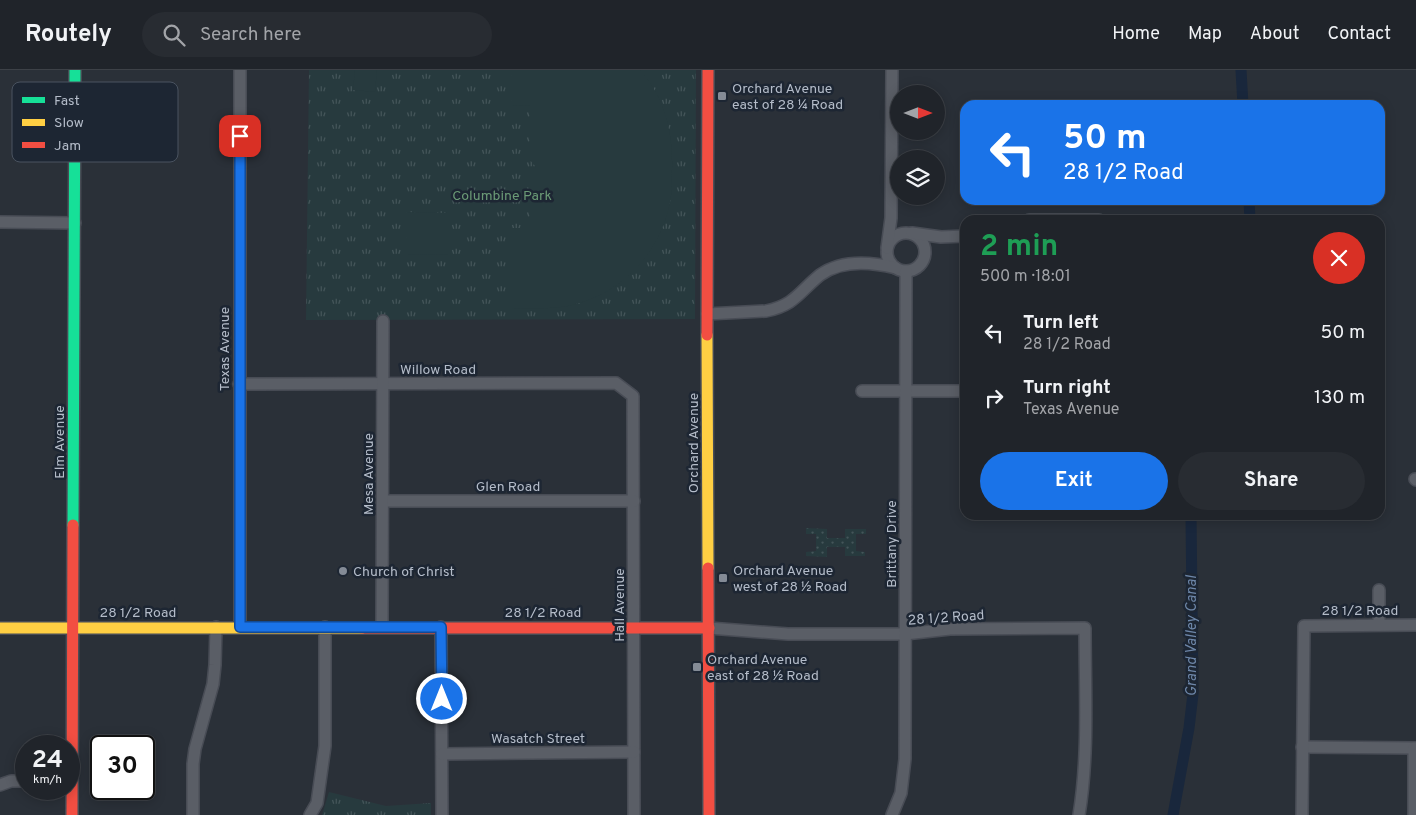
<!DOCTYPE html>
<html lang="en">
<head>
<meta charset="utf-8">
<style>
	body { margin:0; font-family:Overpass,sans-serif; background:#282c32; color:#f1f3f6; height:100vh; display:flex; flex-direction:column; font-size:19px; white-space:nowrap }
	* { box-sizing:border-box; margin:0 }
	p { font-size:16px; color:#a2a4a8 }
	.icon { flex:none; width:28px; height:28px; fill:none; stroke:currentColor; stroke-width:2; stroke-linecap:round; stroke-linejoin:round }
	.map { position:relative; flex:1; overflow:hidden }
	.drawer { position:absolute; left:960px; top:145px; width:425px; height:305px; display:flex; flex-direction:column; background:#20242a; border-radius:15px; box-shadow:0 2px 12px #0003,0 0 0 1px #3d4147 }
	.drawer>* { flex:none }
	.hud { position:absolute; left:960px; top:30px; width:425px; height:105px; border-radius:15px; box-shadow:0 2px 12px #0003,0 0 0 1px #3d4147; background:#1a73e8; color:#fff; overflow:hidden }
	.needle { width:32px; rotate:90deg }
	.fabs { position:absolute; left:890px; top:15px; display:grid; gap:10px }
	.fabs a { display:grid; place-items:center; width:55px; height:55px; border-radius:50%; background:#20242a; box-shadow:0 2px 12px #0003,0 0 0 1px #3d4147; font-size:25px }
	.speed { position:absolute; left:15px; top:665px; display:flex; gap:10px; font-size:25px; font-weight:700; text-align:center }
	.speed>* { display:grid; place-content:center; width:65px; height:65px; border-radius:50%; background:#20242a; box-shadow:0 2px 12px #0003,0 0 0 1px #3d4147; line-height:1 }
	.speed small { font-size:12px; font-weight:400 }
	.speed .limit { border:2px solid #111; border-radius:8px; background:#fff; color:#111 }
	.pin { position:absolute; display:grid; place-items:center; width:42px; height:42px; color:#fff; margin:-21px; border-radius:10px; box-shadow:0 2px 8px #0006 }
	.me { position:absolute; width:55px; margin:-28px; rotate:0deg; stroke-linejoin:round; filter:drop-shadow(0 0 4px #0008) }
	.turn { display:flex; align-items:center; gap:18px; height:105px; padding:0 20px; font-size:22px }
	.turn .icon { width:65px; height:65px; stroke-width:2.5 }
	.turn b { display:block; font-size:35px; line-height:42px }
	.round { display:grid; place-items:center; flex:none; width:52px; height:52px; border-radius:26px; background:#282c32 }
	.summary { display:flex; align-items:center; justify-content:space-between; height:85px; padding:0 20px }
	h1 { font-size:30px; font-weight:700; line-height:38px; color:#1e9e55 }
	.button { display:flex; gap:10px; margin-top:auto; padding:10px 20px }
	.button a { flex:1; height:58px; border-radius:30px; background:#1a73e8; color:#fff; font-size:20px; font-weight:700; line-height:58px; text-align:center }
	.button a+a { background:#282c32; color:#f1f3f6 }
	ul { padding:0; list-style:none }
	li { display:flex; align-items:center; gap:15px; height:65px; padding:0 20px }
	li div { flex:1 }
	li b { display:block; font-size:19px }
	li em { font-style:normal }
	header { display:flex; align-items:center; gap:30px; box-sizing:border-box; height:70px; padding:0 25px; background:#20242a; border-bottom:1px solid #3d4147 }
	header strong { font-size:24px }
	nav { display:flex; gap:28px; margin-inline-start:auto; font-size:18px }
	.search { width:350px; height:45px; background:#282c32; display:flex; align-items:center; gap:12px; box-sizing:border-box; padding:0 18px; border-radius:28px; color:#a2a4a8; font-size:19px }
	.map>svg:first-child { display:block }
</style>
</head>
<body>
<header>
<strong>Routely</strong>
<div class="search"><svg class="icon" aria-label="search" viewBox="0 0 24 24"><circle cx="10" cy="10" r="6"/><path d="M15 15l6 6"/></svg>Search here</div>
<nav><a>Home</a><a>Map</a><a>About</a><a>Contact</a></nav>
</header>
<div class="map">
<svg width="1416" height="745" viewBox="0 0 1416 745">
	<defs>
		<pattern id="grass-dots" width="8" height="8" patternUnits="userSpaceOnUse" patternTransform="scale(1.25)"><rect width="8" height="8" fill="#273a3e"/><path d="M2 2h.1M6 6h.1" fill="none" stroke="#445559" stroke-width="1.8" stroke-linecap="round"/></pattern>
		<pattern id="park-tufts" width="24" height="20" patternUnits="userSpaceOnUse" patternTransform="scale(1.25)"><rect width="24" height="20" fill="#273a3e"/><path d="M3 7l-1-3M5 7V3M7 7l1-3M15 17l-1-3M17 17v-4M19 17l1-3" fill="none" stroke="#445559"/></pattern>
	</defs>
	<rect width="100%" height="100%" fill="#2a3038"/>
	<polygon fill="url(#grass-dots)" points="806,458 827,459 827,468 845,468 845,459 866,459 866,464 856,464 856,481 865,482 865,486 845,486 845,477 827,477 827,487 806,486 806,482 816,481 816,464 806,464"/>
	<g fill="url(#park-tufts)">
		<polygon points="309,0 696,0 695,249 306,250"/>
		<polygon points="329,722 386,736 431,733 431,745 322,745"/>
	</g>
	<g fill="#273a3e">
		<polygon points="355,0 377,0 375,22 353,20"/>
		<path d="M 512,0 L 640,0 C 665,28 673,62 672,99 C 672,112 672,125 669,137 C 657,189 614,230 561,237 C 545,239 528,238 511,238 L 511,158 L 530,158 L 530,103 L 536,97 L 530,90 L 530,36 L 512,35 Z"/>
		<polygon points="407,142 448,143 448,185 407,184"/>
	</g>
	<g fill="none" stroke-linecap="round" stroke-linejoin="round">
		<g stroke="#19273c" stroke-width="11">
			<polyline points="1241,0 1243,35"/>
			<polyline points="1249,130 1250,150"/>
			<polyline points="1173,745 1189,658 1193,624 1191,445"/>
		</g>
		<defs>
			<g id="street">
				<polyline points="240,0 240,557"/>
				<polyline points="1029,150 1099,150"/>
				<polyline points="0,152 75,153"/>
				<circle cx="906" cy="182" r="19"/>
				<polyline points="912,163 941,167 965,166"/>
				<polyline points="887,178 891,148 892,0"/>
				<path d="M 707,244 L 766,241 C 795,235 799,222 820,205 C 842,189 872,192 896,198"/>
				<polyline points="239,314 616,313 633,326 634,745"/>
				<polyline points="862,321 965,321"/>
				<polyline points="1415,409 1416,410"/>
				<polyline points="383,431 634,431"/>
				<polyline points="1379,520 1379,555"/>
				<polyline points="382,557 383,251"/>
				<polyline points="441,557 442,745"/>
				<path d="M 709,558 L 788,564 L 905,564 L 950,559 L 1085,558 C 1085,620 1089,684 1079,745"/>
				<polyline points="1302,677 1416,678"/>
				<polyline points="1414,678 1414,745"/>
				<polyline points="442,684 634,682"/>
				<polyline points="0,715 11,711 26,711"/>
				<polyline points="193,745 193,694 195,679 213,614 215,595 216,557"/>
				<polyline points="310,745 317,733 325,676 325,557"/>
				<polyline points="892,745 901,723 905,689 906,201"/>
				<polyline points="1302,745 1304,556 1416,555"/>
			</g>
			<polyline id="fast" points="73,455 75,0"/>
			<g id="slow">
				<polyline points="707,265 708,498"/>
				<polyline points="0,558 362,558"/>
			</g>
			<g id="jam">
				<polyline points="707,265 708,0"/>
				<polyline points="708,498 709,745"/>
				<polyline points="362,558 709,558"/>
				<polyline points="72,745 73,455"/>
			</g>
		</defs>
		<use href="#street" stroke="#484c55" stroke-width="14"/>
		<use href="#fast" stroke="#484c55" stroke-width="14"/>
		<use href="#slow" stroke="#484c55" stroke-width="14"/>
		<use href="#jam" stroke="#484c55" stroke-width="14"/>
		<use href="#street" stroke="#5a5e66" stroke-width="11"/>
		<use href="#fast" stroke="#16e098" stroke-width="11"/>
		<use href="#slow" stroke="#ffcf43" stroke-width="11"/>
		<use href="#jam" stroke="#f24e42" stroke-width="11"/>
	</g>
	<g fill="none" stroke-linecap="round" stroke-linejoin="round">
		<defs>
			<polyline id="route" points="240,66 240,557 441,557 442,629"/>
		</defs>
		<use href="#route" stroke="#114b97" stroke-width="12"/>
		<use href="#route" stroke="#1a73e8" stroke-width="9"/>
	</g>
	<g fill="#848b96" stroke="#1d2633" stroke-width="2">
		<rect x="717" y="21" width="10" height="10" rx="2.5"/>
		<circle cx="343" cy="501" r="5"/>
		<rect x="718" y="503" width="10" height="10" rx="2.5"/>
		<rect x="692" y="592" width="10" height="10" rx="2.5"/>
	</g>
	<g text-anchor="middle" stroke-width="5" stroke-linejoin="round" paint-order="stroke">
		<g font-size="14" fill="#b4bcc9" stroke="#1d2633" text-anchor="start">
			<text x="732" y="23">Orchard Avenue<tspan x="732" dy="16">east of 28 ¼ Road</tspan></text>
			<text x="733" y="505">Orchard Avenue<tspan x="733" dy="16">west of 28 ½ Road</tspan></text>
			<text x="353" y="506">Church of Christ</text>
			<text x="707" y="594">Orchard Avenue<tspan x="707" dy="16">east of 28 ½ Road</tspan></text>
		</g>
		<g font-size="14" fill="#6b9a76" stroke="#1d2633">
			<text x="502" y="130">Columbine Park</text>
		</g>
		<g font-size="14" fill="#b4bcc9" stroke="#1d2633">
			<text transform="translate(224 279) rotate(-90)" y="5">Texas Avenue</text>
			<text x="438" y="304">Willow Road</text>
			<text transform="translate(59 372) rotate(-90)" y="5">Elm Avenue</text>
			<text transform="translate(693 373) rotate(-90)" y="5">Orchard Avenue</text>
			<text transform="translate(368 404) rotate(-90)" y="5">Mesa Avenue</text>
			<text x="508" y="421">Glen Road</text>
			<text transform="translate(891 474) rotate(-90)" y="5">Brittany Drive</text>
			<text transform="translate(619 535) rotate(-90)" y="5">Hall Avenue</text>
			<text x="1360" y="545">28 1/2 Road</text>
			<text x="138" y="547">28 1/2 Road</text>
			<text x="543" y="547">28 1/2 Road</text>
			<text transform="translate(946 547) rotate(-4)" y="5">28 1/2 Road</text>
			<text x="538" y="673">Wasatch Street</text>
		</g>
		<g font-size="15" font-style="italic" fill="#6d86a8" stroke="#1d2633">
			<text transform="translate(1191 566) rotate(-90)" y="5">Grand Valley Canal</text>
		</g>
	</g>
	<rect x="12" y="12" width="166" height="80" rx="8" fill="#1d2633" stroke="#4a5360" stroke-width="1"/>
	<rect x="22" y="27" width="23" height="6" fill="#16e098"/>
	<rect x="22" y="49" width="23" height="7" fill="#ffcf43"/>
	<rect x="22" y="72" width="23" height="6" fill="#f24e42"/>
	<g font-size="14" fill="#b4bcc9">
		<text x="54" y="35">Fast</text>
		<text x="54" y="57">Slow</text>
		<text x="54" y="80">Jam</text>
	</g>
</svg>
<div class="fabs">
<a><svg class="needle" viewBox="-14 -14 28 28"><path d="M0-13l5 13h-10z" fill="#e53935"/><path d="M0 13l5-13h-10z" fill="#a2a4a8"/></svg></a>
<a><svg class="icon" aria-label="layers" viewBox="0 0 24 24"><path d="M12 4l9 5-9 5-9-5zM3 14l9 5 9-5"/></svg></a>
</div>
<div class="speed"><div>24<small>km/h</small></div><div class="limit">30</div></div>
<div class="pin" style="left:240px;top:66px;background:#d93025"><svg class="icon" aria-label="arrive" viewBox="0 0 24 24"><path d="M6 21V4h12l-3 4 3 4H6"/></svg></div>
<svg class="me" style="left:442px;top:629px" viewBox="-20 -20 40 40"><circle r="17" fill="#1a73e8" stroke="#fff" stroke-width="3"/><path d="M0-11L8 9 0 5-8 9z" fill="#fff"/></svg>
<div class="hud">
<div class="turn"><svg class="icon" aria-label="left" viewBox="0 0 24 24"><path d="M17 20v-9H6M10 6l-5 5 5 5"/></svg><div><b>50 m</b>28 1/2 Road</div></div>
</div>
<section class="drawer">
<div class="summary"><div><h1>2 min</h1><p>500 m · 18:01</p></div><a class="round" style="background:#d93025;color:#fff"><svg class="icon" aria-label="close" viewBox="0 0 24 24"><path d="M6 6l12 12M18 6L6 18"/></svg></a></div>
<ul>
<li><svg class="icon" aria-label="left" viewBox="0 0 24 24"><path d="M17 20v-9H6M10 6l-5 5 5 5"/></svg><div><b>Turn left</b><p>28 1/2 Road</p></div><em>50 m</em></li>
<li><svg class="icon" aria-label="right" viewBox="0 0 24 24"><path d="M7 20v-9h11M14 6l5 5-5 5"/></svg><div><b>Turn right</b><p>Texas Avenue</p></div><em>130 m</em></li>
</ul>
<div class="button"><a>Exit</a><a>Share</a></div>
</section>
</div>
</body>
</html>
